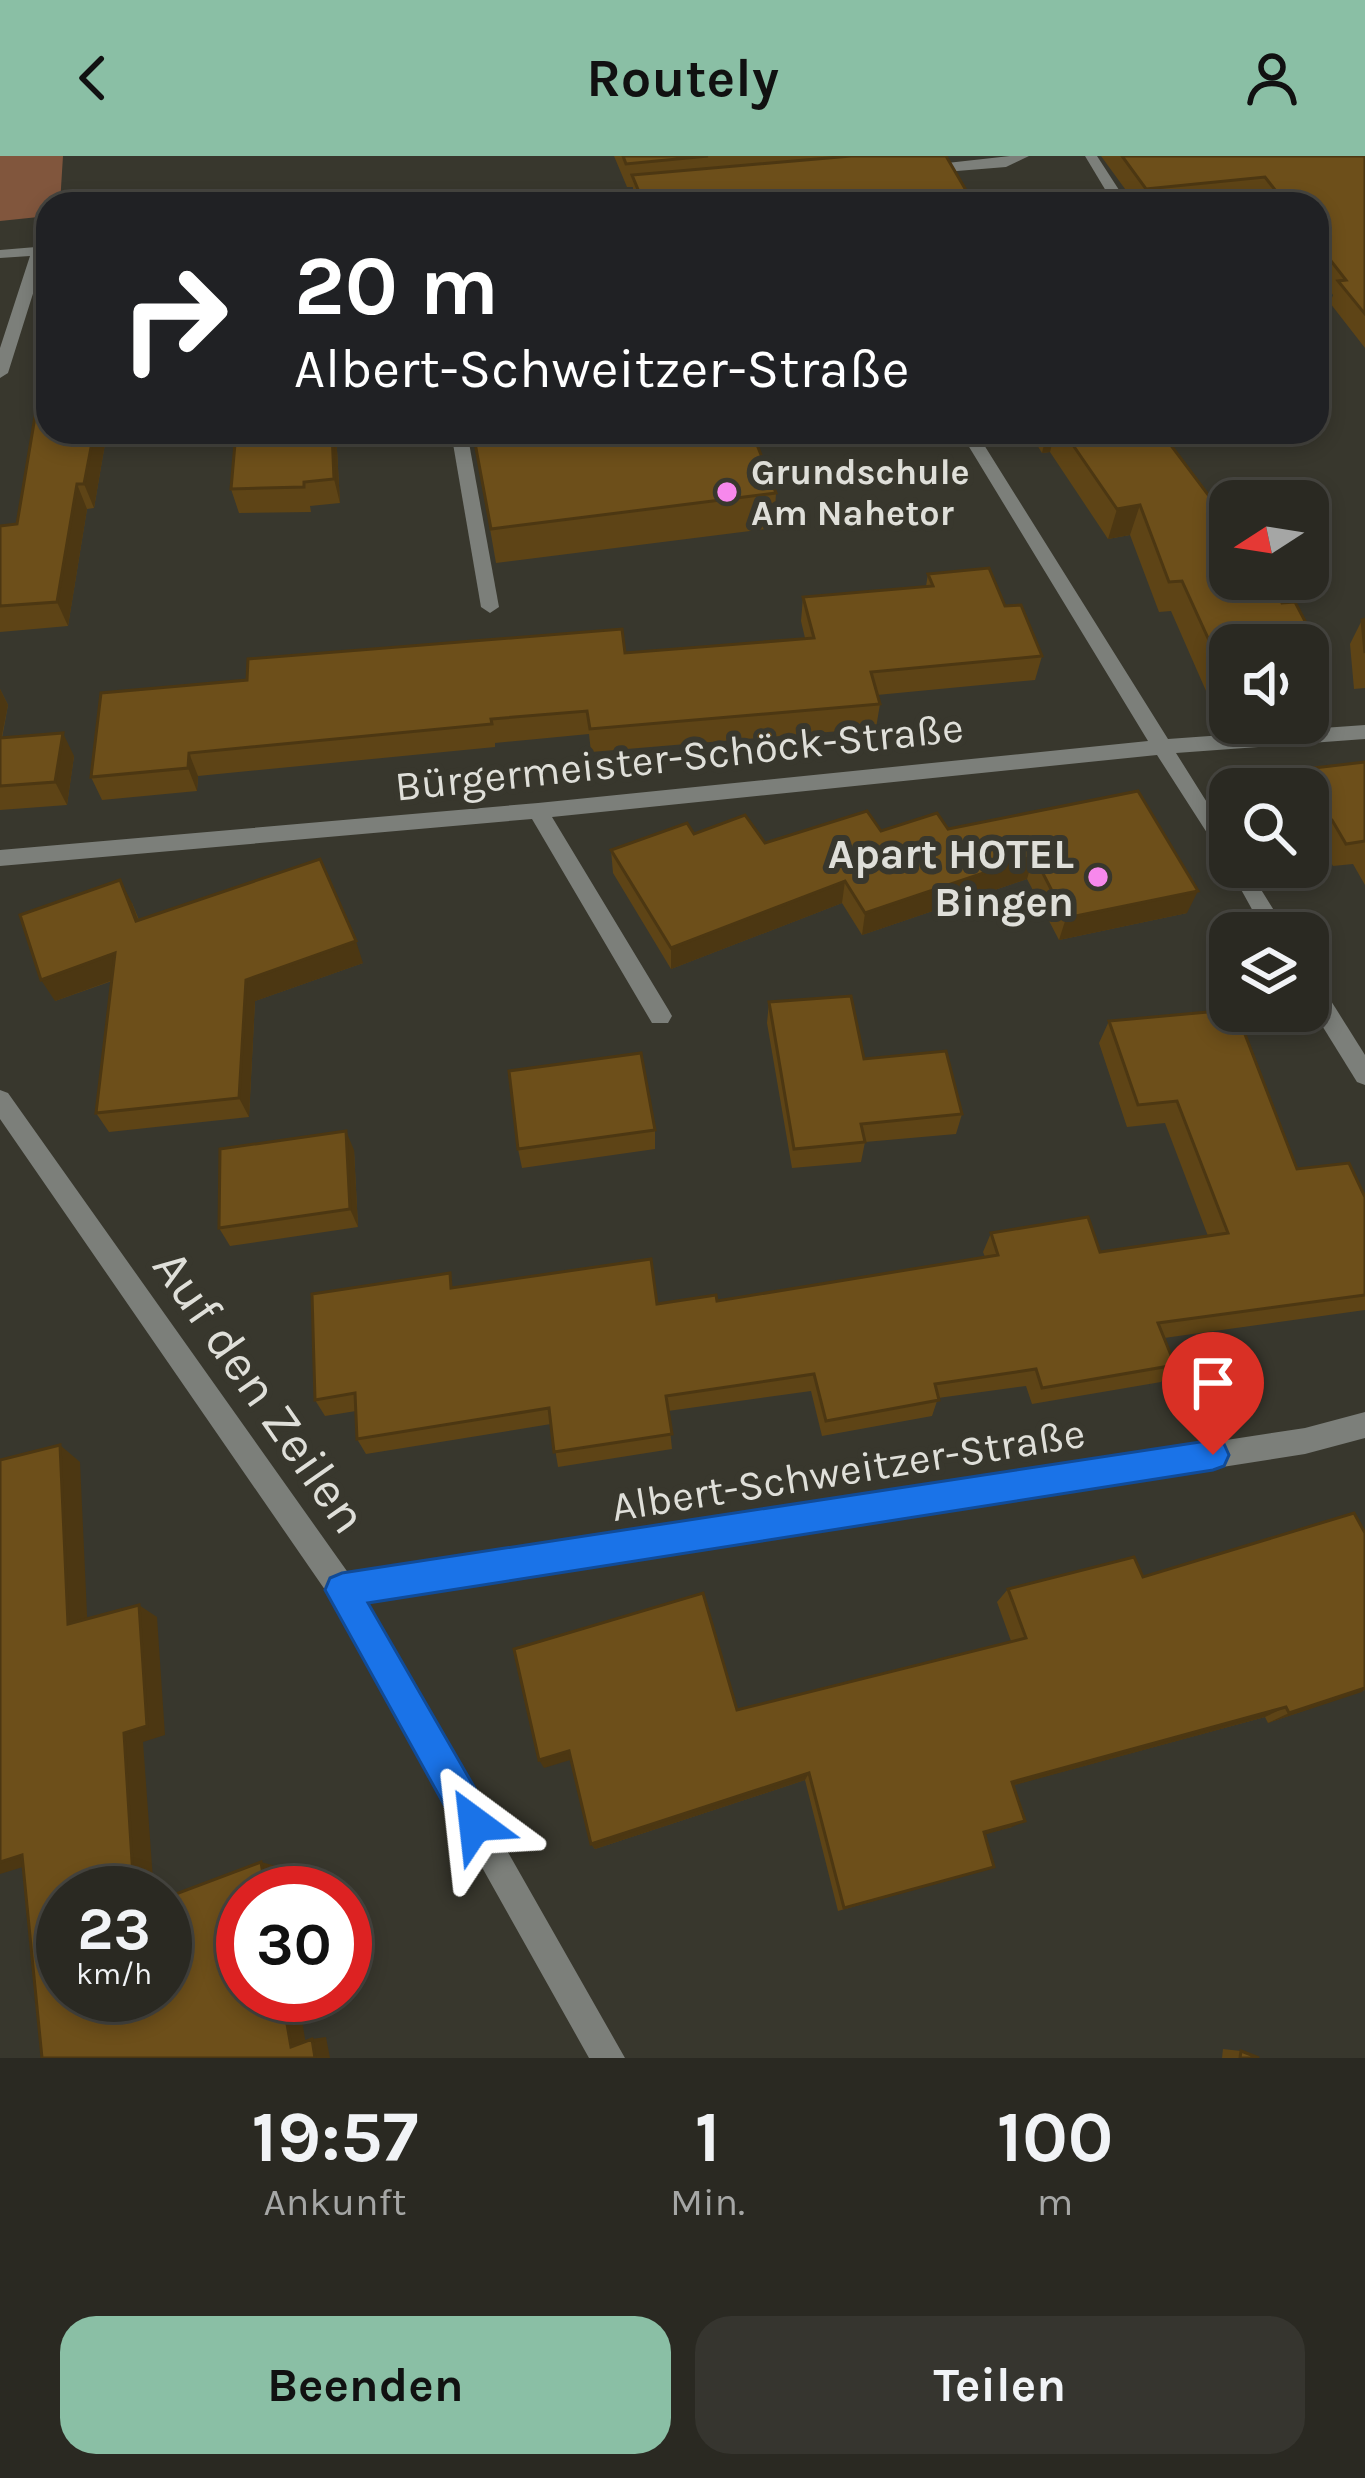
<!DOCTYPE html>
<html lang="de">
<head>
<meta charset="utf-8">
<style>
	body { margin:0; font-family:Karla,sans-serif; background:#36352f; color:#f1f3f6; height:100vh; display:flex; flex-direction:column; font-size:45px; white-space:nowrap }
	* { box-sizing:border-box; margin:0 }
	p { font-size:39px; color:#a5a6a5 }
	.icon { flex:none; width:66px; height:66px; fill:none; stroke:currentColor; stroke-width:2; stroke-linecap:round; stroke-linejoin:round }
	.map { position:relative; height:1902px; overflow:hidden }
	.sheet { display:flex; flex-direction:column; background:#2a2922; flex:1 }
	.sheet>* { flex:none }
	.guide { position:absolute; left:36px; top:36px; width:1293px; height:252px; border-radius:36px; box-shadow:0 6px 18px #0003,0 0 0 3px #464540; background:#202124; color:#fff; overflow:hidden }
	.needle { width:78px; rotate:258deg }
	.controls { position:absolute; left:1209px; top:324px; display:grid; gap:24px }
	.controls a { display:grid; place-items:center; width:120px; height:120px; border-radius:24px; background:#2a2922; box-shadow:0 6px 18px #0003,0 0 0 3px #464540; font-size:60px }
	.speed { position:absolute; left:36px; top:1710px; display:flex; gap:24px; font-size:60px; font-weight:700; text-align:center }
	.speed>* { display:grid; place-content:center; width:156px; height:156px; border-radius:50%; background:#2a2922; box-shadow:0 6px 18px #0003,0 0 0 3px #464540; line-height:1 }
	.speed small { font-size:30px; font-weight:400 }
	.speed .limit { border:18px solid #d22; background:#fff; color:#111 }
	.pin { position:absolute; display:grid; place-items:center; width:102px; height:102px; color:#fff; margin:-123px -51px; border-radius:50% 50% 50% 0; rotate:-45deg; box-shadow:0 0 12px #0007 }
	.pin .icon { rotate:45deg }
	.me { position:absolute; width:132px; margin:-66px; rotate:330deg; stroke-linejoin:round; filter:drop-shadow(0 0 9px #0008) }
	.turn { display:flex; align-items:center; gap:42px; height:252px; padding:0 60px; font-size:54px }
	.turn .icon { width:156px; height:156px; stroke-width:2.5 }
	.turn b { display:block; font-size:84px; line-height:102px }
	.eta { display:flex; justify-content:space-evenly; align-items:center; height:204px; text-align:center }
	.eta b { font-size:72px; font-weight:700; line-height:84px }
	.button { display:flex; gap:24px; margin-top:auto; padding:24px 60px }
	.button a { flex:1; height:138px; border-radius:36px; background:#8abfa5; color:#111; font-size:48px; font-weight:700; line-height:138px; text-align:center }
	.button a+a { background:#36352f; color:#f1f3f6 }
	header { display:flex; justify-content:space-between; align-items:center; height:156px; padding:0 60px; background:#8abfa5; color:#111; font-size:54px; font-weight:700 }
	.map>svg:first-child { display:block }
</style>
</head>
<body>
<header><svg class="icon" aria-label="back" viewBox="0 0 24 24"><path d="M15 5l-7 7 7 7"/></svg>Routely<svg class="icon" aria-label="person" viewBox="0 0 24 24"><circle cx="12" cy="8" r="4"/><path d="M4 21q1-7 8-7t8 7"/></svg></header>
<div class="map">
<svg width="1365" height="1902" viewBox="0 0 1365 1902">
	<rect width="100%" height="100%" fill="#38372d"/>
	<polygon fill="#81563d" points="0,0 63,0 60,48 48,48 48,60 0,65"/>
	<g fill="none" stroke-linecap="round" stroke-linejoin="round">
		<g fill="#7c7f7a" fill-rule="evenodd">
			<polygon points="1085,0 1097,0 1121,37 1119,40 1109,40"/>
			<polygon points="451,276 467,276 499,451 490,457 481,451"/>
		</g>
		<g fill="#7c7f7a" fill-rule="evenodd">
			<polygon points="1010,0 1029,0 1006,11 920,18 913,14 920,10"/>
			<polygon points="664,33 669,34 669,40 589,48 534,48 541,44"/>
			<polygon points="48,90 8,217 0,222 0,192 30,100 0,102 0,94"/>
			<polygon points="960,276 976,276 1168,583 1365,569 1365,583 1176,597 1230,683 1230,711 1247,711 1288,777 1265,777 1227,708 1157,599 552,661 668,853 672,860 668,867 652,867 532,663 0,710 0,694 538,647 1148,585"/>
			<polygon points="1308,818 1316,821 1365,899 1365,929 1357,926 1308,847"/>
			<polygon points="0,934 8,937 349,1418 1305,1272 1365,1256 1365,1282 1305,1298 365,1445 625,1902 589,1902 332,1444 0,963"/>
		</g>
	</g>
	<g fill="#5e4416">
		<polygon points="614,0 946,0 974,48 633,48 633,31 627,31"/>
		<polygon points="1101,0 1365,0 1365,192 1330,147 1333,139 1317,118 1317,48 1262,48 1258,42 1202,48 1136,48"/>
		<polygon points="48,276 107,276 94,352 87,353 68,470 0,476 0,370 17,368"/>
		<polygon points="336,276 340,347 310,350 311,356 239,357 231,333"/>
		<polygon points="473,276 776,337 774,372 496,407"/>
		<polygon points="1029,276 1169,276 1167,283 1327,507 1312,537 1308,537 1308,489 1230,489 1230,543 1210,544 1171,455 1159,456 1130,379 1108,383 1050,296 1042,297"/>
		<polygon points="928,418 1042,500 1035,524 877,539 880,548 876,572 591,596 589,578 495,587 495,591 198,620 197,635 102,644 91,621 101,537 805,482 801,465 803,441 926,430"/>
		<polygon points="1365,463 1365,532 1354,533 1350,488 1362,464"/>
		<polygon points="0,533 8,549 2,582 74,600 67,649 0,654"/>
		<polygon points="1365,606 1365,729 1353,708 1333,710 1320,686 1308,688 1308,633 1279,633 1288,615"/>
		<polygon points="1138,635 1187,757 1059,784 1027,723 862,779 842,747 671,813 613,717 611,694 694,678 765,687 881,675 948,673"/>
		<polygon points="132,747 139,764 363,807 255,845 249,961 109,976 96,957 112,825 55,845"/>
		<polygon points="769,846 962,958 956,978 865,986 861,1006 792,1012 767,867"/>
		<polygon points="1109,865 1297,1013 1365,1041 1365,1154 1164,1182 1175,1209 1161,1226 1032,1248 1026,1230 938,1242 932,1260 822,1280 811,1235 668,1255 672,1293 558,1311 551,1268 366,1298 357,1283 356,1255 325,1260 315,1244 454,1132 657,1148 717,1145 985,1101 983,1096 991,1077 1100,1096 1208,1080 1165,967 1127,971 1099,887"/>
		<polygon points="655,974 655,993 522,1012 518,993"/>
		<polygon points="354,994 358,1071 230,1090 219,1072"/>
		<polygon points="1143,1421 1365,1534 1268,1567 1265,1561 1013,1629 1012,1671 984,1678 994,1711 838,1755 805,1624 595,1693 591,1688 571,1604 544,1612 737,1554 1011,1485 997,1446 1008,1433"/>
		<polygon points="1223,1893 1241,1895 1259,1902 1222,1902"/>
	</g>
	<g fill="#4c3712">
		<polygon points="94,276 107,276 94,352 84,328"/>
		<polygon points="332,276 336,276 340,347 334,323"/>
		<polygon points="1047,276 1055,276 1050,296 1042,297"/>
		<polygon points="77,328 87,353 68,470 57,446"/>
		<polygon points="1140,349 1130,379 1108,383 1117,353"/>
		<polygon points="0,533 8,549 0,589"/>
		<polygon points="63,577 74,600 67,649 55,626"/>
		<polygon points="189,597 198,620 197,635 188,612"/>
		<polygon points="1034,700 1027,723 862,779 865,757"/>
		<polygon points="120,724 132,747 147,787 136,765"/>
		<polygon points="845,725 842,747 671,813 671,792"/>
		<polygon points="1198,735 1187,757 1059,784 1066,762"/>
		<polygon points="356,785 363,807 255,845 249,961 239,942 246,824"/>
		<polygon points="115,797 127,819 55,845 41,824"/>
		<polygon points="346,975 354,994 358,1071 350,1053"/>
		<polygon points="60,1289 80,1306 88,1480 68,1468"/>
		<polygon points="139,1449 157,1461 165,1579 143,1586 154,1737 134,1737 124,1577"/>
		<polygon points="1365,1532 1362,1536 1268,1567 1289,1557"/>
		<polygon points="1286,1551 1265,1561 1000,1633 1012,1626"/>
		<polygon points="569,1595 573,1603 544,1612 539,1604"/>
		<polygon points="809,1617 805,1624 595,1693 591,1688"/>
		<polygon points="1025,1665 1012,1671 973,1682 984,1676"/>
		<polygon points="22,1699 46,1704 0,1718 0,1706"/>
		<polygon points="261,1706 276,1710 280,1737 266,1737"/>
		<polygon points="282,1839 298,1839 306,1889 291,1891"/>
		<polygon points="326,1881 330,1902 315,1902 312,1883"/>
	</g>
	<g fill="#6d4f1a" stroke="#4c3712" stroke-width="3">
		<polygon points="623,0 708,0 626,8"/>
		<polygon points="851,0 946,0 974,48 644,48 632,19"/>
		<polygon points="1122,0 1365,0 1365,158 1338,125 1346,124 1317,87 1317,48 1286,48 1265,21 1146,33"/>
		<polygon points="48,212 48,276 94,276 84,328 77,328 57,446 0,450 0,370 17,368 43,213"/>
		<polygon points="236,276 332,276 334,323 304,326 304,331 231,333"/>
		<polygon points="473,276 752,276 776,337 491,373"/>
		<polygon points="1064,276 1161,276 1230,368 1230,423 1272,423 1282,447 1295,446 1327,507 1308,508 1308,489 1230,489 1230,514 1223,515 1182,425 1169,426 1140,349 1117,353"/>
		<polygon points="989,412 1005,450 1021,449 1042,500 871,516 880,548 590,573 587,555 491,563 492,568 189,597 188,612 91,621 101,537 247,524 248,503 622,473 625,497 814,482 803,441 933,430 928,418"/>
		<polygon points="1365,463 1365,497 1362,464"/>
		<polygon points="63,577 55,626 0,630 0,582"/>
		<polygon points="1365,606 1365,685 1346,688 1332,664 1315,666 1308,653 1308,633 1298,633 1288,615"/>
		<polygon points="1138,635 1198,735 1066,762 1034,700 865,757 845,725 671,792 611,694 687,667 694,678 745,659 765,687 867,655 881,675 937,657 948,673"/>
		<polygon points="320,703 356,785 246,824 239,942 96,957 115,797 41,824 20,759 120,724 136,765"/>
		<polygon points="851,840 864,903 946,895 962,958 861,968 865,986 794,993 769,846"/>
		<polygon points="1230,854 1236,855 1297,1013 1349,1007 1365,1041 1365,1139 1158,1167 1175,1209 1042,1232 1036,1213 935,1228 939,1244 826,1265 814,1218 666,1240 672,1278 554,1296 549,1252 357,1283 355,1237 315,1244 312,1138 450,1117 451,1132 651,1103 657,1148 716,1139 717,1145 998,1099 991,1077 1088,1061 1100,1096 1228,1077 1177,945 1138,949 1109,865"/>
		<polygon points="641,897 655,974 518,993 509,915"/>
		<polygon points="346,975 350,1053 219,1072 220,993"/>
		<polygon points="60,1289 68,1468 139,1449 147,1570 124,1577 134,1737 63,1737 63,1839 165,1839 165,1742 261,1706 266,1737 243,1737 243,1839 282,1839 291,1891 312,1883 315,1902 42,1902 22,1699 0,1706 0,1304"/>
		<polygon points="1354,1357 1365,1377 1365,1532 1289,1557 1286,1551 1012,1626 1025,1665 984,1676 994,1711 844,1752 809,1617 591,1688 569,1595 539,1604 514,1493 703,1437 737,1554 1026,1482 1008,1433 1134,1401 1143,1421"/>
		<polygon points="1241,1895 1259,1902 1240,1902"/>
	</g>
	<polygon fill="#1a73e8" stroke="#114b97" stroke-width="3" points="1213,1284 1224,1288 1229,1299 1224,1310 1213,1314 368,1447 488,1655 493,1668 488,1681 475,1686 462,1681 325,1434 330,1422 342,1417"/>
	<g fill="#f788ec" stroke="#38372d" stroke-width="4.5">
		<circle cx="727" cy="336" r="12"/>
		<circle cx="1098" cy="721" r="12"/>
	</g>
	<g text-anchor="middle" stroke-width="12" stroke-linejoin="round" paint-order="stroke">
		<g font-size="36" font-weight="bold" fill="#dfdfd9" stroke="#38372d" text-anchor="start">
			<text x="751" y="328">Grundschule<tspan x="751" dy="41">Am Nahetor</tspan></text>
		</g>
		<g font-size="42" fill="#dfdfd9" stroke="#38372d">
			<text transform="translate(679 600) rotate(-6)" y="15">Bürgermeister-Schöck-Straße</text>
			<text transform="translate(848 1313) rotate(-9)" y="15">Albert-Schweitzer-Straße</text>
		</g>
		<g font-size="42" font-weight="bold" fill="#dfdfd9" stroke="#38372d" text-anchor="end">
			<text x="1074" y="712">Apart HOTEL<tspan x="1074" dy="48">Bingen</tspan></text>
		</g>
		<g font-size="51" fill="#dfdfd9" stroke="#38372d">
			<text transform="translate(261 1235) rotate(55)" y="18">Auf den Zeilen</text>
		</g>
	</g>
</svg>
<div class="controls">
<a><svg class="needle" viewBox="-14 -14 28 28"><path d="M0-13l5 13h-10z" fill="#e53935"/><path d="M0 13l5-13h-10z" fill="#a5a6a5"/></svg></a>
<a><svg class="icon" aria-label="sound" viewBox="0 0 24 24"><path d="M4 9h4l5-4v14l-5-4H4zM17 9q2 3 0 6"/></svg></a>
<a><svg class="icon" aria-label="search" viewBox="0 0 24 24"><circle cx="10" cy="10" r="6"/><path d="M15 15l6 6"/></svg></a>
<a><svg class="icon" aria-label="layers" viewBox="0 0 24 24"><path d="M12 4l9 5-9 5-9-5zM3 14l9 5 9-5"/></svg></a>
</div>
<div class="speed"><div>23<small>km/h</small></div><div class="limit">30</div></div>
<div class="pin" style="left:1213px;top:1299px;background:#d93025"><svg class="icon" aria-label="arrive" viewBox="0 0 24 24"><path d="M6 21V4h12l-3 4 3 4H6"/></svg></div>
<svg class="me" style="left:475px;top:1668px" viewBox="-20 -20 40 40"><path d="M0-17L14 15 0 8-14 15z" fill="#1a73e8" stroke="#fff" stroke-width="4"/></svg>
<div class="guide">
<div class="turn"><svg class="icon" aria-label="right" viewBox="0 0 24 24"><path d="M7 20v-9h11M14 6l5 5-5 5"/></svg><div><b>20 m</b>Albert-Schweitzer-Straße</div></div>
</div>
</div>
<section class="sheet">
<div class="eta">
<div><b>19:57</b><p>Ankunft</p></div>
<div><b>1</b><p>Min.</p></div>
<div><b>100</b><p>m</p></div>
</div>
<div class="button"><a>Beenden</a><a>Teilen</a></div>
</section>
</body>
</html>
